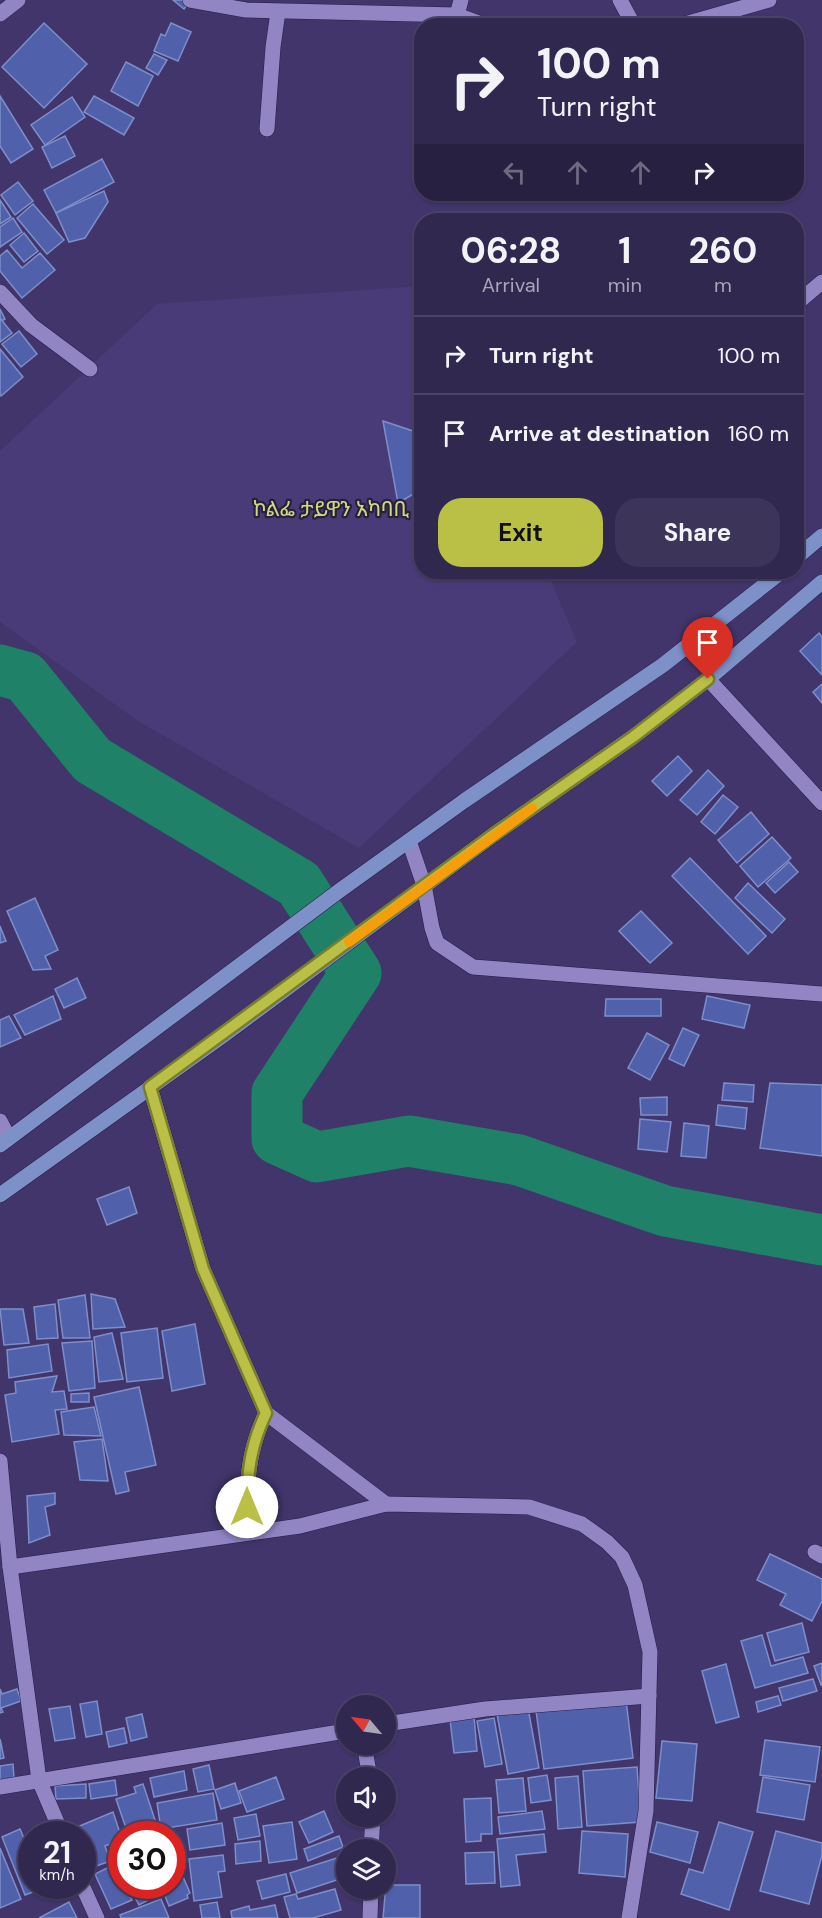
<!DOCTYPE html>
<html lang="en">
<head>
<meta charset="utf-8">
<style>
	body { margin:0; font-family:"DM Sans","Noto Sans Ethiopic",sans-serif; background:#3d345a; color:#f1f3f6; height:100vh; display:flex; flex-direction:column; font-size:22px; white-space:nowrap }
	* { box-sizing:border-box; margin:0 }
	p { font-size:20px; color:#a8a6b7 }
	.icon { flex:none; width:33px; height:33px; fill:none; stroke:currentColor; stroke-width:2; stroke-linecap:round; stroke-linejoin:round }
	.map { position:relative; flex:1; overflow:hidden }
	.side { position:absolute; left:414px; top:213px; width:390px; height:366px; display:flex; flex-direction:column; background:#312850; border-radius:24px; box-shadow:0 2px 4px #0004,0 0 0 2px #4c4467 }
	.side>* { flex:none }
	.hud { position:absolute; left:414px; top:18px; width:390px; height:183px; border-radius:24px; box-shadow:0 2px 4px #0004,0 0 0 2px #4c4467; background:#312850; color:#f1f3f6; overflow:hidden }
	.needle { width:39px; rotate:299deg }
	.tools { position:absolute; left:336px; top:1695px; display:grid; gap:12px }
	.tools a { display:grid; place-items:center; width:60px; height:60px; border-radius:50%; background:#312850; box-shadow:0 2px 4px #0004,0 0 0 2px #4c4467; font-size:30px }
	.speed { position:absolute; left:18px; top:1821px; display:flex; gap:12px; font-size:30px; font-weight:700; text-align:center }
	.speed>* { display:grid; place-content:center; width:78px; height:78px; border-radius:50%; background:#312850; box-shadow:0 2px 4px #0004,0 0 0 2px #4c4467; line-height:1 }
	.speed small { font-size:15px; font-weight:400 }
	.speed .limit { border:9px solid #d22; background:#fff; color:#111 }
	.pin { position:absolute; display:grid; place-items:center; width:51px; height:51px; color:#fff; margin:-62px -26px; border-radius:50% 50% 50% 0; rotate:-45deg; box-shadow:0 0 6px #0007 }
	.pin .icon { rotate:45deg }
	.me { position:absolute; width:66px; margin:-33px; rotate:0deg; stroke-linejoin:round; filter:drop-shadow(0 0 4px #0008) }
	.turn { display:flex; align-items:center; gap:21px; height:126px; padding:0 24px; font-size:27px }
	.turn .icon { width:78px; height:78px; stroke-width:2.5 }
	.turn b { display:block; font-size:42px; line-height:51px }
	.lanes { display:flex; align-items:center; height:57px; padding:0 24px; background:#0003; justify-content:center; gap:30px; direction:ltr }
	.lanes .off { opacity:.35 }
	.eta { display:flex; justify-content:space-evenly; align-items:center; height:102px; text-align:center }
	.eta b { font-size:36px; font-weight:700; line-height:42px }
	.primary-button { display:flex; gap:12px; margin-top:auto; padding:12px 24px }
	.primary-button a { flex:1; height:69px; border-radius:24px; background:#bac045; color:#111; font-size:24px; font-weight:700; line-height:69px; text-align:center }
	.primary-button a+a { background:#3d345a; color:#f1f3f6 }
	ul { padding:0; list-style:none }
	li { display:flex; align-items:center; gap:18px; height:78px; padding:0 24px; border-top:2px solid #4c4467 }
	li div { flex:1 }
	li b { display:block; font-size:22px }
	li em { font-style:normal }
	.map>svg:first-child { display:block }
</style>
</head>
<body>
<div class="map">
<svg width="822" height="1918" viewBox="0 0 822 1918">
	<rect width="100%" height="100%" fill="#41356b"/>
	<polygon fill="#493b78" points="421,286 422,572 547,572 577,642 359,848 138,721 0,622 0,451 157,304"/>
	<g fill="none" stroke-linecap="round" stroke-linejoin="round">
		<polyline stroke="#208169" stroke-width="51" points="0,670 25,677 92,760 299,884 356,973 277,1093 277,1139 317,1157 409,1141 519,1160 665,1211 822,1240"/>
	</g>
	<g fill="#5060aa" stroke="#7e8eca" stroke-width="1.5">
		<polygon points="173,0 191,0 184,9"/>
		<polygon points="44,23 87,64 44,108 2,67"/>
		<polygon points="171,23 191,32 178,61 154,51 161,34 165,36"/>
		<polygon points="154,54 167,60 158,75 146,68"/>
		<polygon points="126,62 153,76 138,106 111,91"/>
		<polygon points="0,96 33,149 11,163 0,146"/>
		<polygon points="94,96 134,118 124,135 84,112"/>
		<polygon points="72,97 85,117 45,145 31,125"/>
		<polygon points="65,136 75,156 52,168 42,147"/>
		<polygon points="102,159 114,182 56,213 44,190"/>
		<polygon points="18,182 33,201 15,215 1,195"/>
		<polygon points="104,191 108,202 85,238 69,242 56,213"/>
		<polygon points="0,200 11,217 0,224"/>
		<polygon points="33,204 64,240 47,254 17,218"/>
		<polygon points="13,218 22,232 0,247 0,227"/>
		<polygon points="24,233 38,251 24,262 10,245"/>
		<polygon points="7,250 22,268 40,253 55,270 22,298 0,271 0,256"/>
		<polygon points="0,309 5,319 0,322"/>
		<polygon points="0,318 12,333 0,342"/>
		<polygon points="19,331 37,354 21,367 2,344"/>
		<polygon points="0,349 23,377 1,396 0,395"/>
		<polygon points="383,421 413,431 422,440 422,489 398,503"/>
		<polygon points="819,633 822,637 822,675 800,651"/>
		<polygon points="822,684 822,703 813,692"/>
		<polygon points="678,756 692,771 667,796 652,781"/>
		<polygon points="708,770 724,786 697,815 680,800"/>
		<polygon points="723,795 738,807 715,834 701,822"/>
		<polygon points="751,812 769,834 737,863 718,840"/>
		<polygon points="772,837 791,858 758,887 740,866"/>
		<polygon points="690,858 766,936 748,954 672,876"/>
		<polygon points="789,862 798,872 775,893 766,883"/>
		<polygon points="748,883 785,919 772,933 735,898"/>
		<polygon points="35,898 58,950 45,956 51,969 33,970 7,911"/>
		<polygon points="641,911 672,943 650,963 619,931"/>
		<polygon points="0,926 6,941 0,943"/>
		<polygon points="77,978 86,998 64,1008 55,989"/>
		<polygon points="53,996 61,1019 25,1035 14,1015"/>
		<polygon points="707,996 750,1005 744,1028 702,1019"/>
		<polygon points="606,999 661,999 661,1016 605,1016"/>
		<polygon points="9,1016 21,1038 0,1047 0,1020"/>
		<polygon points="683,1028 699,1035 684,1066 669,1059"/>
		<polygon points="647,1033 669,1045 650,1080 628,1068"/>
		<polygon points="724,1083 754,1085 753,1102 722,1100"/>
		<polygon points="770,1083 822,1085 822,1156 760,1148"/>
		<polygon points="667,1097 667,1115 641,1115 640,1098"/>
		<polygon points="718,1105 747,1108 745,1129 716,1125"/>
		<polygon points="640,1119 671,1122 667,1152 638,1149"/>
		<polygon points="684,1123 709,1126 706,1158 681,1156"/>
		<polygon points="129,1187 137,1213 107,1225 97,1199"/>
		<polygon points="91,1294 115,1299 125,1327 93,1329"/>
		<polygon points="85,1295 90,1338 63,1338 58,1300"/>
		<polygon points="55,1304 58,1338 37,1339 34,1307"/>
		<polygon points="0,1309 23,1309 29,1343 4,1345"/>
		<polygon points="195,1324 205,1384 172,1391 162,1331"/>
		<polygon points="157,1328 163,1378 127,1382 121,1333"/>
		<polygon points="112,1333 123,1379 99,1382 94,1337"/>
		<polygon points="92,1341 95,1388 69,1391 62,1343"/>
		<polygon points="48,1344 52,1371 9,1378 7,1350"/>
		<polygon points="57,1376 52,1392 64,1391 67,1409 55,1410 59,1434 12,1442 5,1395 16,1393 15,1382"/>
		<polygon points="139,1387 156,1465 125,1472 129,1491 116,1494 94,1397"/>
		<polygon points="89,1393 89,1402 71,1402 71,1394"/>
		<polygon points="94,1407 101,1436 64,1435 61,1412"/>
		<polygon points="102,1439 108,1481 80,1480 74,1442"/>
		<polygon points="55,1493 55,1504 45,1507 50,1535 29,1543 27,1496"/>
		<polygon points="770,1554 822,1579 822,1601 812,1621 780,1605 786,1594 757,1580"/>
		<polygon points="802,1623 809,1652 775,1661 767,1633"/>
		<polygon points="762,1635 771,1666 803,1657 808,1673 755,1688 741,1641"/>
		<polygon points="822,1663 822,1685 821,1685 814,1666"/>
		<polygon points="726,1664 739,1717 716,1723 702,1671"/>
		<polygon points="813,1679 817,1691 783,1701 779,1688"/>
		<polygon points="0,1689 2,1694 17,1689 21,1701 1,1708 3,1712 0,1713"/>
		<polygon points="778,1696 781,1705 758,1712 756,1702"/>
		<polygon points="626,1700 633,1758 544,1769 536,1711"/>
		<polygon points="97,1701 102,1734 86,1737 80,1704"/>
		<polygon points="70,1706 75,1738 55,1741 49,1709"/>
		<polygon points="528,1708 539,1768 508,1774 497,1714"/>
		<polygon points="142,1714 147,1737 131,1741 126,1718"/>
		<polygon points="474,1717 477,1751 454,1753 450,1720"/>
		<polygon points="494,1718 502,1764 485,1767 477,1721"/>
		<polygon points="124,1728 127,1743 109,1747 106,1732"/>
		<polygon points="0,1739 4,1758 0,1759"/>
		<polygon points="765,1740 820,1747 815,1782 760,1775"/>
		<polygon points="662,1741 697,1744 692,1801 656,1798"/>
		<polygon points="13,1764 14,1778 0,1780 0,1766"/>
		<polygon points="209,1765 214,1789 198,1792 193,1769"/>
		<polygon points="637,1767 641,1822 587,1826 583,1771"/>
		<polygon points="184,1771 187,1790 154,1797 150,1778"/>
		<polygon points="547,1775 551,1800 531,1803 528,1778"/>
		<polygon points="578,1776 582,1827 558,1829 555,1778"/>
		<polygon points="276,1777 284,1799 247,1812 239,1791"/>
		<polygon points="763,1777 810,1785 804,1820 757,1812"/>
		<polygon points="523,1778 526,1811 499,1813 496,1780"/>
		<polygon points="115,1780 117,1795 91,1799 89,1784"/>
		<polygon points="235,1783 241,1803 221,1809 215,1790"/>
		<polygon points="86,1784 86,1798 56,1799 55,1786"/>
		<polygon points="143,1784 157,1826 128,1834 116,1799 136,1793 134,1787"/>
		<polygon points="213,1793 217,1820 161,1829 157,1803"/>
		<polygon points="491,1798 492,1834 481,1834 481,1841 466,1842 464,1799"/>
		<polygon points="324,1811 333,1832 309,1843 299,1822"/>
		<polygon points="542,1811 545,1829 500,1834 498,1817"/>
		<polygon points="113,1812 122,1839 105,1846 110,1861 91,1868 82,1846 82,1834 78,1834 75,1828"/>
		<polygon points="256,1814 260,1836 238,1840 234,1818"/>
		<polygon points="292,1822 297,1859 269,1863 263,1826"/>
		<polygon points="657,1822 698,1832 690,1863 650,1852"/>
		<polygon points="719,1822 753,1832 729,1910 681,1894 689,1869 703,1873"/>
		<polygon points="222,1823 225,1845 190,1850 187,1829"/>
		<polygon points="20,1829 32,1857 32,1886 43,1886 44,1888 25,1895 2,1837"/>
		<polygon points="582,1831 628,1834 625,1877 579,1873"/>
		<polygon points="776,1831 822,1843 822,1855 809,1904 760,1891"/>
		<polygon points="175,1834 185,1857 172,1862 172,1835"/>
		<polygon points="544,1834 546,1852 516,1855 520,1885 501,1887 497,1839"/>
		<polygon points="339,1836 343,1847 308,1861 304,1849"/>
		<polygon points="260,1841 261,1861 236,1864 235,1844"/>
		<polygon points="0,1848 21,1899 0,1908"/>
		<polygon points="494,1852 495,1883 466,1884 465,1853"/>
		<polygon points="223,1855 225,1871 218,1872 222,1897 194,1901 189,1859"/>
		<polygon points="346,1855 346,1877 297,1893 290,1873"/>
		<polygon points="115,1864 122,1878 122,1886 125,1886 132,1900 111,1909 95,1874"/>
		<polygon points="178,1865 190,1893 187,1895 188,1898 169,1906 163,1891 158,1893 155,1886 172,1886 172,1868"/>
		<polygon points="286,1874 290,1892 262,1899 257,1881"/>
		<polygon points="386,1885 420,1885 420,1918 383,1918"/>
		<polygon points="129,1886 150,1886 156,1896 139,1905"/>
		<polygon points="335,1889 341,1910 313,1918 290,1918 284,1897 296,1894 298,1899"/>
		<polygon points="161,1899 169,1918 121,1918 120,1915"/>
		<polygon points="69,1902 77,1918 39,1918"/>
		<polygon points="217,1902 220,1918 202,1918 200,1905"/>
		<polygon points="275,1905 278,1918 232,1918 231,1911 249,1906 250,1910"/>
	</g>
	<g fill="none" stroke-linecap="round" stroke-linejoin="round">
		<defs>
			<polyline id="lane" points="815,1552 822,1556"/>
			<g id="street">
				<polyline points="190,0 246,10 457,15 487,26"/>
				<polyline points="620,0 634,26"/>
				<polyline points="0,14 18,0"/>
				<polyline points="457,15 461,0"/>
				<polyline points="678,26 769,0"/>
				<polyline points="267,129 273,47 278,12"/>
				<polyline points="0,292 31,325 90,369"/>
				<polyline points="796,304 822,282"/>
				<polyline points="708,679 822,803"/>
				<polyline points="409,841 424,885 432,928 437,943 473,967 822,994"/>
				<polyline points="150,1087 203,1269 266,1413 386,1504"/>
				<polyline points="0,1121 9,1138"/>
				<polyline points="0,1461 10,1567 39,1780 62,1834"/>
				<path d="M 250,1531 C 245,1488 247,1452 266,1413"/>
				<polyline points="10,1567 300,1526 386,1504 529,1507 582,1524 607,1542 622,1557 635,1585 650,1652 646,1811 629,1918"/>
				<polyline points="386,1724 485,1709 649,1696"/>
				<polyline points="364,1744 370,1778"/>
				<polyline points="0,1787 346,1731"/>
				<polyline points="371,1850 373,1816"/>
				<polyline points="82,1885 97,1918"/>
				<polyline points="370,1918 371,1888"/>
			</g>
			<g id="secondary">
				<polyline points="796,558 822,536"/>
				<polyline points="0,1145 339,891 464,801 663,665 781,572"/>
				<polyline points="0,1195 224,1035 493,835 633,737 708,679 822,582"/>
			</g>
		</defs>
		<use href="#lane" stroke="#291a4e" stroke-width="16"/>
		<use href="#street" stroke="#291a4e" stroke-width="16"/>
		<use href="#secondary" stroke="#291a4e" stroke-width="16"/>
		<use href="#lane" stroke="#9186c3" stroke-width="15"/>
		<use href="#street" stroke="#9186c3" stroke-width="15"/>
		<use href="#secondary" stroke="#7d90c8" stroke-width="15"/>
	</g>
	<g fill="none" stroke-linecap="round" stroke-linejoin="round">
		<defs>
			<path id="route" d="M 247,1507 C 247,1472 251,1444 266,1413 L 203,1269 L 150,1087 L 493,835 L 633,737 L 708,679"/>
		</defs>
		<use href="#route" stroke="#797d2d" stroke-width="15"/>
		<use href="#route" stroke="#bac045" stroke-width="10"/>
		<polyline stroke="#f59e0b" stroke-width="10" points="349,942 532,808"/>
	</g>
	<g text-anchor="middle" stroke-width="4.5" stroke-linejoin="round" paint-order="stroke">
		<g font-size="21" fill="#d1d789" stroke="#27223a">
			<text x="331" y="516">ኮልፌ ታይዋን አካባቢ</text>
		</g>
	</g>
</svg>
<div class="tools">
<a><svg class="needle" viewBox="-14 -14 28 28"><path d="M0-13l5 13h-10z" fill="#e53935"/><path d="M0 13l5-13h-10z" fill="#a8a6b7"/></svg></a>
<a><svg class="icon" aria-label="sound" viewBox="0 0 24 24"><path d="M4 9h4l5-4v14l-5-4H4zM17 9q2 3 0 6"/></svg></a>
<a><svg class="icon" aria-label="layers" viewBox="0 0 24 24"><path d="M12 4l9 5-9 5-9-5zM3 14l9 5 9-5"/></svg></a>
</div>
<div class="speed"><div>21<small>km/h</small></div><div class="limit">30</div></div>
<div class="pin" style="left:708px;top:679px;background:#d93025"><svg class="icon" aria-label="arrive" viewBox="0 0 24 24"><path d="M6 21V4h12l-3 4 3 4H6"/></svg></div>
<svg class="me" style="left:247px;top:1507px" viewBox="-20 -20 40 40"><circle r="19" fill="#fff"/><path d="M0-13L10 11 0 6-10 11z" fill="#bac045"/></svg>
<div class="hud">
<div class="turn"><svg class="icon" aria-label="right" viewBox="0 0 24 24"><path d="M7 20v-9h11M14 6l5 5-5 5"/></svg><div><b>100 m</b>Turn right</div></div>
<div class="lanes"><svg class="icon off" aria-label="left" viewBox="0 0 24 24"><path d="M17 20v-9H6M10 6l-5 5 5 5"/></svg><svg class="icon off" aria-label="ahead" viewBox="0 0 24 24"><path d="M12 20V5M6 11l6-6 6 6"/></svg><svg class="icon off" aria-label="ahead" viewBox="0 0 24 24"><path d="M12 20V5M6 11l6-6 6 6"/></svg><svg class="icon" aria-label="right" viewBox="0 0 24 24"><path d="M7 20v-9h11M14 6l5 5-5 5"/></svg></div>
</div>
<section class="side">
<div class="eta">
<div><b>06:28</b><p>Arrival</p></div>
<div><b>1</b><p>min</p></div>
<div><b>260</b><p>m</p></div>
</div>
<ul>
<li><svg class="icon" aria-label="right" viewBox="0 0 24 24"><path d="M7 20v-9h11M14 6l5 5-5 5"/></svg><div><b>Turn right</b></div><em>100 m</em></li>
<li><svg class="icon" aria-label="arrive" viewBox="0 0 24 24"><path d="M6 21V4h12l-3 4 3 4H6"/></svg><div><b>Arrive at destination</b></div><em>160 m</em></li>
</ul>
<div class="primary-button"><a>Exit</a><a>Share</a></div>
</section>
</div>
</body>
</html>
